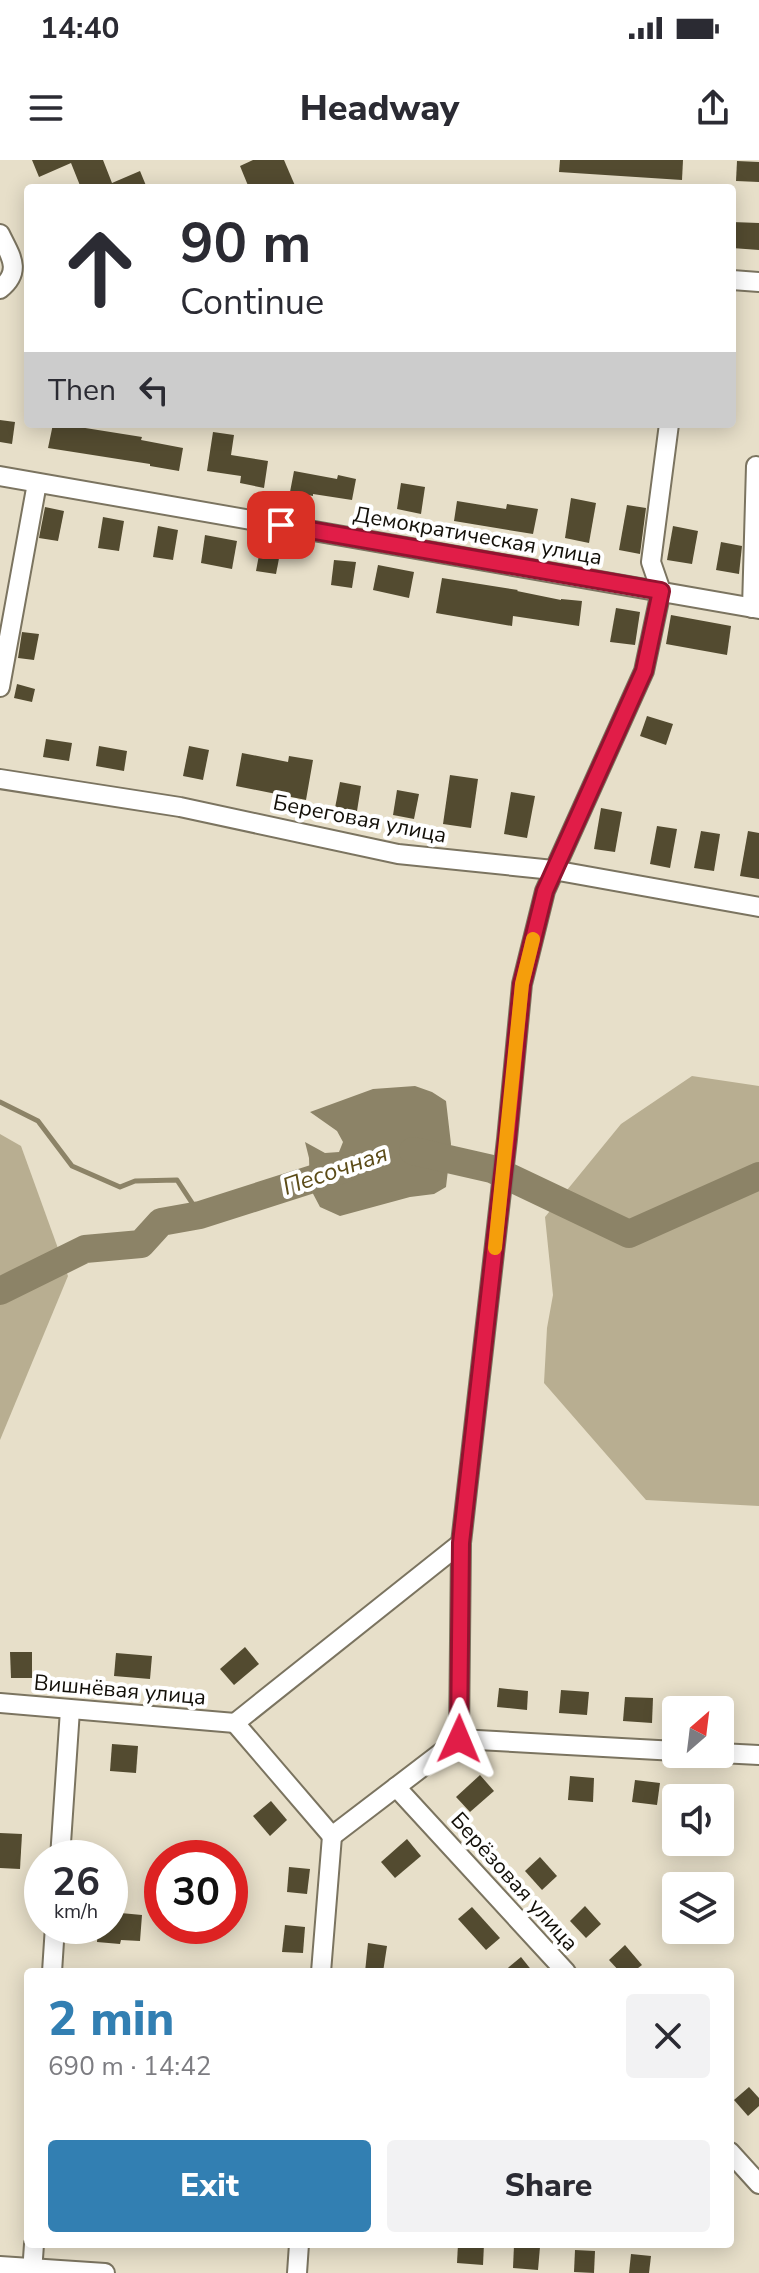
<!DOCTYPE html>
<html lang="en">
<head>
<meta charset="utf-8">
<style>
	body { margin:0; font-family:"Nunito Sans",sans-serif; background:#f2f2f3; color:#2b2b33; height:100vh; display:flex; flex-direction:column; font-size:30px; white-space:nowrap }
	* { box-sizing:border-box; margin:0 }
	p { font-size:26px; color:#7c7c81 }
	.icon { flex:none; width:44px; height:44px; fill:none; stroke:currentColor; stroke-width:2; stroke-linecap:round; stroke-linejoin:round }
	.map { position:relative; flex:1; overflow:hidden }
	.details { position:absolute; left:24px; top:1808px; width:710px; height:280px; display:flex; flex-direction:column; background:#fff; border-radius:8px; box-shadow:0 4px 20px #0003 }
	.details>* { flex:none }
	.top-card { position:absolute; left:24px; top:24px; width:712px; height:244px; border-radius:8px; box-shadow:0 4px 20px #0003; background:#fff; color:#2b2b33; overflow:hidden }
	.needle { width:52px; rotate:28deg }
	.controls { position:absolute; left:662px; top:1536px; display:grid; gap:16px }
	.controls a { display:grid; place-items:center; width:72px; height:72px; border-radius:8px; background:#fff; box-shadow:0 4px 20px #0003; font-size:40px }
	.speed { position:absolute; left:24px; top:1680px; display:flex; gap:16px; font-size:40px; font-weight:700; text-align:center }
	.speed>* { display:grid; place-content:center; width:104px; height:104px; border-radius:50%; background:#fff; box-shadow:0 4px 20px #0003; line-height:1 }
	.speed small { font-size:20px; font-weight:400 }
	.speed .limit { border:12px solid #d22; background:#fff; color:#111 }
	.pin { position:absolute; display:grid; place-items:center; width:68px; height:68px; color:#fff; margin:-34px; border-radius:16px; box-shadow:0 4px 12px #0006 }
	.me { position:absolute; width:88px; margin:-44px; rotate:1deg; stroke-linejoin:round; filter:drop-shadow(0 0 6px #0008) }
	.turn { display:flex; align-items:center; gap:28px; height:168px; padding:0 24px; font-size:36px }
	.turn .icon { width:104px; height:104px; stroke-width:2.5 }
	.turn b { display:block; font-size:56px; line-height:68px }
	.then { display:flex; align-items:center; height:76px; padding:0 24px; background:#0003; gap:16px; font-size:30px }
	.round { display:grid; place-items:center; flex:none; width:84px; height:84px; border-radius:8px; background:#f2f2f3 }
	.head { display:flex; align-items:center; justify-content:space-between; height:136px; padding:0 24px }
	h1 { font-size:48px; font-weight:800; line-height:60px; color:#327fb2 }
	.action { display:flex; gap:16px; margin-top:auto; padding:16px 24px }
	.action a { flex:1; height:92px; border-radius:8px; background:#327fb2; color:#fff; font-size:32px; font-weight:800; line-height:92px; text-align:center }
	.action a+a { background:#f2f2f3; color:#2b2b33 }
	.status { display:flex; justify-content:space-between; align-items:center; height:56px; padding:0 40px; background:#fff; direction:ltr }
	.status svg { height:22px; fill:currentColor }
	header { display:flex; justify-content:space-between; align-items:center; height:104px; padding:0 24px; background:#fff; font-size:36px; font-weight:800 }
	.map>svg:first-child { display:block }
</style>
</head>
<body>
<div class="status"><b>14:40</b><svg viewBox="0 0 49 12"><path d="M0 12V9h3v3zM5 12V6h3v6zM10 12V3h3v9zM15 12V0h3v12zM26 1h20v11H26zM47 4h2v5h-2z"/></svg></div>
<header><svg class="icon" aria-label="menu" viewBox="0 0 24 24"><path d="M4 6h16M4 12h16M4 18h16"/></svg>Headway<svg class="icon" aria-label="share" viewBox="0 0 24 24"><path d="M12 15V3M7 8l5-5 5 5M5 13v7h14v-7"/></svg></header>
<div class="map">
<svg width="759" height="2113" viewBox="0 0 759 2113">
	<rect width="100%" height="100%" fill="#e7dfc9"/>
	<g fill="#b8ae91">
		<polygon points="692,916 759,926 759,1346 646,1340 544,1223 547,1168 553,1135 545,1057 621,964"/>
		<polygon points="0,974 21,986 68,1116 0,1280"/>
	</g>
	<polygon fill="#8c8367" points="415,926 432,932 446,941 451,984 446,1027 434,1034 410,1037 340,1056 320,1047 310,1028 309,998 305,982 325,993 339,992 343,982 337,971 310,952 373,929"/>
	<g fill="none" stroke-linecap="round" stroke-linejoin="round">
		<polyline stroke="#8c8367" stroke-width="5" points="0,942 38,961 72,1006 120,1027 135,1021 177,1020 200,1055"/>
		<g stroke="#8c8367" stroke-width="28">
			<polyline points="413,991 492,1009 629,1074 759,1016"/>
			<polyline points="0,1131 85,1089 141,1084 161,1062 200,1055 344,1009"/>
		</g>
	</g>
	<g fill="#534b30">
		<polygon points="32,0 103,0 112,23 140,11 147,28 81,28 71,3 39,17"/>
		<polygon points="253,0 284,0 296,28 249,28 240,6"/>
		<polygon points="560,0 683,0 682,20 559,12"/>
		<polygon points="737,1 759,2 759,22 736,21"/>
		<polygon points="732,62 759,63 759,90 732,88"/>
		<polygon points="0,260 15,262 12,284 0,282"/>
		<polygon points="53,264 80,264 79,267 142,277 141,280 183,288 179,311 150,306 150,304 48,288"/>
		<polygon points="213,272 234,275 231,295 268,301 264,328 240,323 241,316 207,311"/>
		<polygon points="294,311 337,319 338,315 356,319 352,340 313,334 313,336 290,332"/>
		<polygon points="401,323 425,327 421,354 397,349"/>
		<polygon points="571,338 596,343 589,383 565,378"/>
		<polygon points="457,341 506,349 507,344 538,349 533,374 454,361"/>
		<polygon points="627,345 646,348 640,394 619,390"/>
		<polygon points="45,347 64,351 58,381 39,378"/>
		<polygon points="103,357 124,361 119,391 98,388"/>
		<polygon points="158,366 178,370 173,400 153,397"/>
		<polygon points="673,366 698,371 692,404 667,400"/>
		<polygon points="205,375 237,381 232,409 201,403"/>
		<polygon points="721,382 742,386 739,414 716,410"/>
		<polygon points="261,384 281,388 276,414 256,411"/>
		<polygon points="334,400 356,402 352,428 331,425"/>
		<polygon points="378,405 414,412 409,438 373,430"/>
		<polygon points="442,418 518,430 517,431 561,440 561,439 582,441 579,466 513,456 512,466 436,453"/>
		<polygon points="616,448 640,452 635,485 610,482"/>
		<polygon points="671,455 731,466 727,495 666,484"/>
		<polygon points="22,472 39,474 34,500 18,498"/>
		<polygon points="17,524 35,529 32,542 14,538"/>
		<polygon points="647,556 673,564 666,585 640,576"/>
		<polygon points="46,579 72,583 69,601 43,597"/>
		<polygon points="99,586 127,591 124,611 96,606"/>
		<polygon points="189,586 209,590 203,620 183,616"/>
		<polygon points="242,593 288,602 289,596 313,600 306,640 236,626"/>
		<polygon points="450,615 478,619 471,668 443,664"/>
		<polygon points="340,622 361,626 357,651 335,648"/>
		<polygon points="397,630 419,634 414,659 393,655"/>
		<polygon points="511,632 535,636 527,678 504,674"/>
		<polygon points="601,648 622,652 615,692 594,689"/>
		<polygon points="657,666 677,669 670,708 650,704"/>
		<polygon points="701,671 720,674 714,711 694,708"/>
		<polygon points="748,671 759,673 759,719 740,716"/>
		<polygon points="245,1487 259,1504 234,1525 220,1509"/>
		<polygon points="10,1492 32,1492 32,1518 11,1518"/>
		<polygon points="116,1493 152,1496 150,1519 114,1516"/>
		<polygon points="499,1528 528,1531 527,1550 497,1547"/>
		<polygon points="561,1530 589,1532 587,1555 559,1553"/>
		<polygon points="625,1537 653,1538 652,1563 623,1561"/>
		<polygon points="112,1584 138,1586 136,1613 110,1611"/>
		<polygon points="480,1615 494,1631 470,1652 456,1637"/>
		<polygon points="570,1616 594,1618 593,1642 568,1640"/>
		<polygon points="635,1620 660,1623 657,1645 632,1642"/>
		<polygon points="690,1625 718,1627 717,1638 689,1638"/>
		<polygon points="271,1641 287,1660 270,1676 253,1656"/>
		<polygon points="0,1673 22,1674 20,1709 0,1708"/>
		<polygon points="407,1679 421,1696 395,1718 381,1702"/>
		<polygon points="540,1697 557,1716 542,1730 525,1711"/>
		<polygon points="289,1707 310,1709 307,1734 287,1732"/>
		<polygon points="585,1746 601,1764 586,1778 570,1761"/>
		<polygon points="472,1747 500,1778 486,1790 458,1759"/>
		<polygon points="110,1752 142,1755 140,1781 121,1780 120,1784 97,1782 98,1766 110,1766"/>
		<polygon points="285,1765 305,1767 303,1793 282,1792"/>
		<polygon points="368,1783 387,1786 383,1812 365,1812"/>
		<polygon points="625,1785 642,1805 633,1812 620,1812 609,1800"/>
		<polygon points="521,1797 533,1812 503,1812"/>
		<polygon points="749,1927 759,1938 759,1946 748,1956 734,1940"/>
		<polygon points="458,2084 484,2084 483,2105 457,2103"/>
		<polygon points="514,2085 540,2087 538,2110 513,2108"/>
		<polygon points="575,2090 595,2091 594,2113 574,2112"/>
		<polygon points="631,2094 651,2096 649,2113 629,2113"/>
	</g>
	<g fill="none" stroke-linecap="round" stroke-linejoin="round">
		<defs>
			<g id="minor">
				<path d="M 0,74 C 10,95 23,111 0,129"/>
				<polyline points="732,120 759,122"/>
				<polyline points="0,316 759,449"/>
				<polyline points="752,448 756,306"/>
				<polyline points="0,527 37,323"/>
				<polyline points="0,619 180,647 398,694 553,710 759,747"/>
				<polyline points="0,1543 235,1563"/>
				<polyline points="235,1563 461,1383"/>
				<polyline points="235,1563 332,1676"/>
				<polyline points="459,1579 461,1383 507,979 522,824 545,731 644,511 661,431 651,402 669,264"/>
				<polyline points="459,1579 676,1591"/>
				<polyline points="720,1593 759,1595"/>
				<polyline points="396,1627 566,1812"/>
				<polyline points="332,1676 459,1579"/>
				<polyline points="60,1698 70,1550"/>
				<polyline points="52,1812 55,1766"/>
				<polyline points="321,1812 332,1676"/>
				<polyline points="730,1992 759,2024"/>
				<polyline points="0,2106 105,2113"/>
				<polyline points="32,2113 34,2084"/>
				<polyline points="297,2113 299,2084"/>
			</g>
		</defs>
		<use href="#minor" stroke="#7b7460" stroke-width="22"/>
		<use href="#minor" stroke="#fff" stroke-width="18"/>
	</g>
	<g fill="none" stroke-linecap="round" stroke-linejoin="round">
		<defs>
			<polyline id="route" points="281,365 661,431 644,511 545,731 522,824 507,979 461,1383 459,1579"/>
		</defs>
		<use href="#route" stroke="#92132f" stroke-width="20"/>
		<use href="#route" stroke="#e11d48" stroke-width="14"/>
		<polyline stroke="#f59e0b" stroke-width="14" points="495,1088 522,824 533,779"/>
	</g>
	<g text-anchor="middle" stroke-width="8" stroke-linejoin="round" paint-order="stroke">
		<g font-size="22" fill="#120f08" stroke="#fff">
			<text transform="translate(478 375) rotate(10)" y="8">Демократическая улица</text>
			<text transform="translate(360 658) rotate(11)" y="8">Береговая улица</text>
			<text transform="translate(120 1529) rotate(5)" y="8">Вишнёвая улица</text>
			<text transform="translate(515 1721) rotate(48)" y="8">Берёзовая улица</text>
		</g>
		<g font-size="24" font-style="italic" fill="#5c4c18" stroke="#fff">
			<text transform="translate(335 1010) rotate(-19)" y="8">Песочная</text>
		</g>
	</g>
</svg>
<div class="controls">
<a><svg class="needle" viewBox="-14 -14 28 28"><path d="M0-13l5 13h-10z" fill="#e53935"/><path d="M0 13l5-13h-10z" fill="#7c7c81"/></svg></a>
<a><svg class="icon" aria-label="sound" viewBox="0 0 24 24"><path d="M4 9h4l5-4v14l-5-4H4zM17 9q2 3 0 6"/></svg></a>
<a><svg class="icon" aria-label="layers" viewBox="0 0 24 24"><path d="M12 4l9 5-9 5-9-5zM3 14l9 5 9-5"/></svg></a>
</div>
<div class="speed"><div>26<small>km/h</small></div><div class="limit">30</div></div>
<div class="pin" style="left:281px;top:365px;background:#d93025"><svg class="icon" aria-label="arrive" viewBox="0 0 24 24"><path d="M6 21V4h12l-3 4 3 4H6"/></svg></div>
<svg class="me" style="left:459px;top:1579px" viewBox="-20 -20 40 40"><path d="M0-17L14 15 0 8-14 15z" fill="#e11d48" stroke="#fff" stroke-width="4"/></svg>
<div class="top-card">
<div class="turn"><svg class="icon" aria-label="ahead" viewBox="0 0 24 24"><path d="M12 20V5M6 11l6-6 6 6"/></svg><div><b>90 m</b>Continue</div></div>
<div class="then">Then<svg class="icon" aria-label="left" viewBox="0 0 24 24"><path d="M17 20v-9H6M10 6l-5 5 5 5"/></svg></div>
</div>
<section class="details">
<div class="head"><div><h1>2 min</h1><p>690 m · 14:42</p></div><a class="round"><svg class="icon" aria-label="close" viewBox="0 0 24 24"><path d="M6 6l12 12M18 6L6 18"/></svg></a></div>
<div class="action"><a>Exit</a><a>Share</a></div>
</section>
</div>
</body>
</html>
